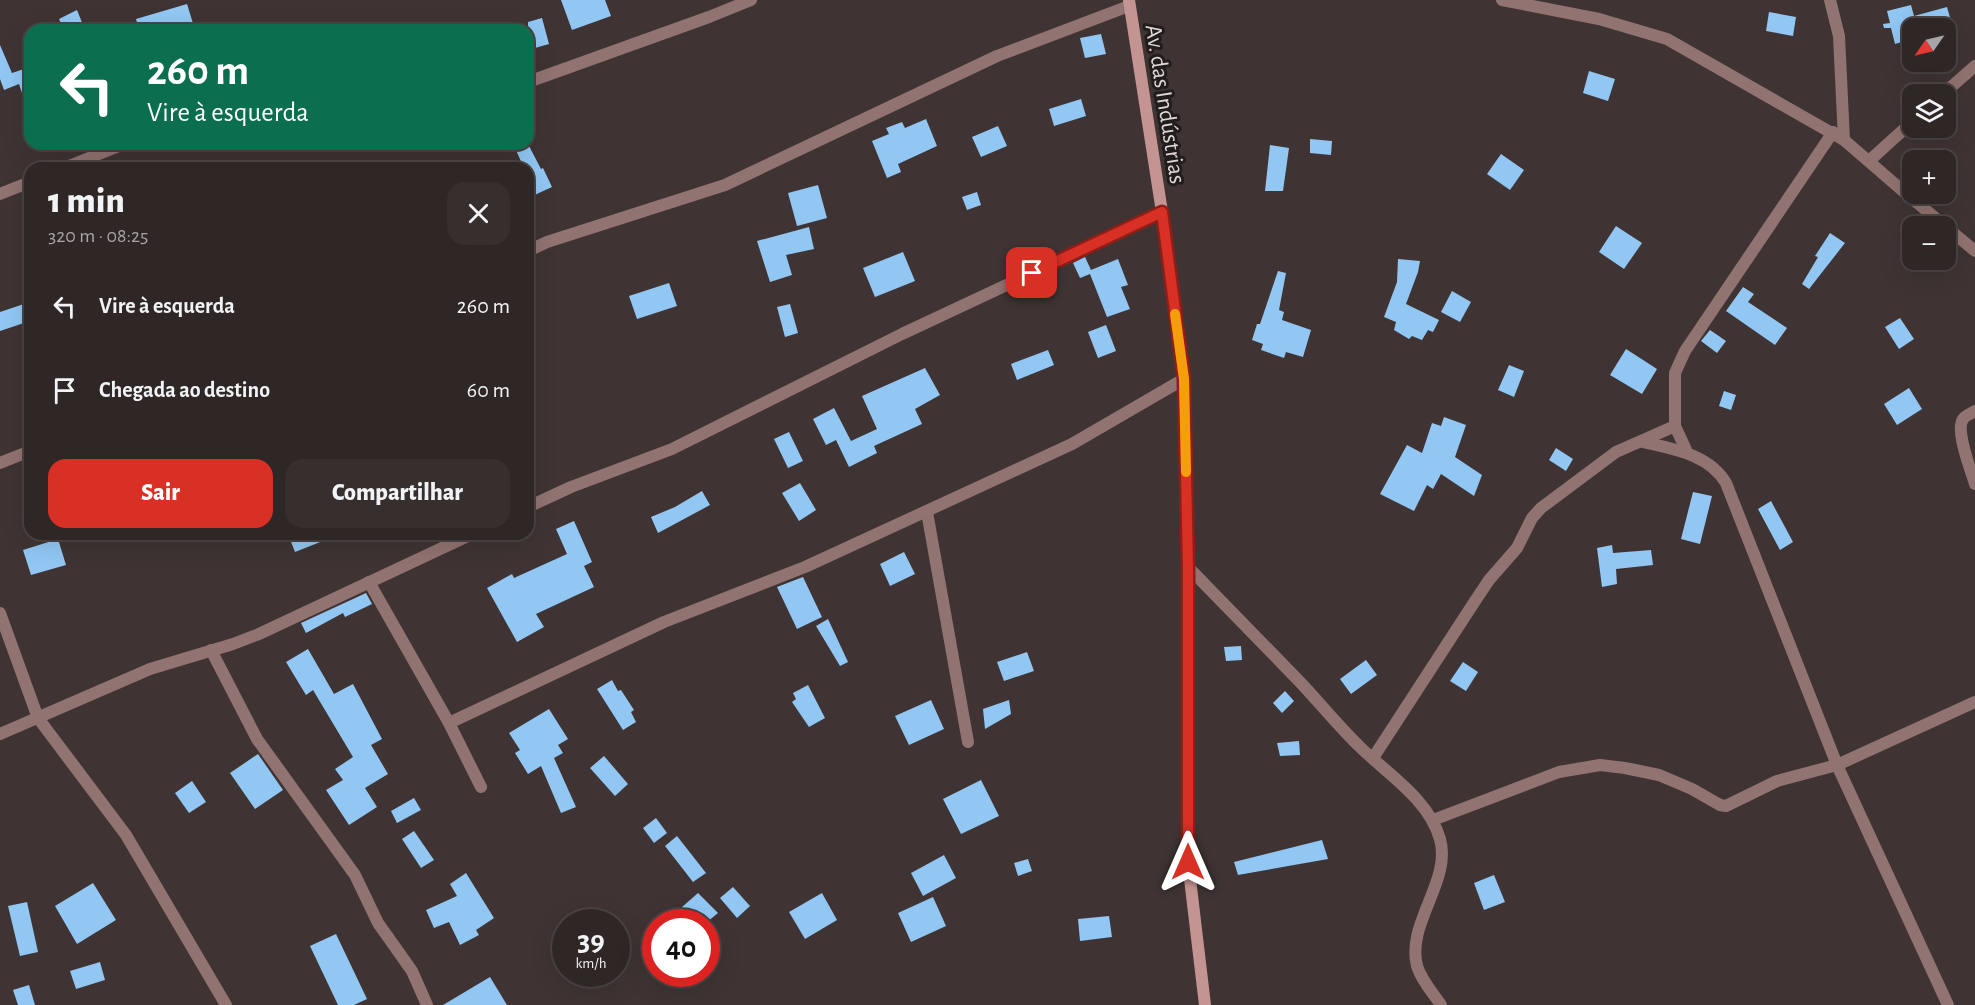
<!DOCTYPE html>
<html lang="pt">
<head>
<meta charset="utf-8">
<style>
	body { margin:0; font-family:"Alegreya Sans",sans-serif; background:#372f2e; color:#f1f3f6; height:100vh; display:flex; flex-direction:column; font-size:22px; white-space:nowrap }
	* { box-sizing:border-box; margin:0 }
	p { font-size:20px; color:#a7a5a7 }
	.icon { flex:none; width:33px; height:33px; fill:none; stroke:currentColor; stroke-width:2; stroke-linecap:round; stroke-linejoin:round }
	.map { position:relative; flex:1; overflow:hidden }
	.side { position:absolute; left:24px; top:162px; width:510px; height:378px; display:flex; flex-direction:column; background:#2f2726; border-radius:18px; box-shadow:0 6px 24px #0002,0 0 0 2px #4a4443 }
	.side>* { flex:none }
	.guide { position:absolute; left:24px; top:24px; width:510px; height:126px; border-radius:18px; box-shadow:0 6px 24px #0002,0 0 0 2px #4a4443; background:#0b6e4f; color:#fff; overflow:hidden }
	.needle { width:39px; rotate:236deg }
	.buttons { position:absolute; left:1902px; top:18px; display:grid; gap:12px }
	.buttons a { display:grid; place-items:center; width:54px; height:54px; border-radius:12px; background:#2f2726; box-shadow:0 6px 24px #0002,0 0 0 2px #4a4443; font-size:30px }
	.speed { position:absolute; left:552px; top:909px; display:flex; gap:12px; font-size:30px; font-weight:700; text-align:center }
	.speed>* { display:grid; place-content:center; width:78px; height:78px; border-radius:50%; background:#2f2726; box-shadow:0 6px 24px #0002,0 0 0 2px #4a4443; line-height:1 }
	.speed small { font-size:15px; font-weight:400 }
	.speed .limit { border:9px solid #d22; background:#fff; color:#111 }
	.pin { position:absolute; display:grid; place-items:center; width:51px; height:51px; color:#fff; margin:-26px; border-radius:12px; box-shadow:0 3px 9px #0006 }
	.me { position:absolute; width:66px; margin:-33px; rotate:0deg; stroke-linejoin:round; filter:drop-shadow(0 0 4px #0008) }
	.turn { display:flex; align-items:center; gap:21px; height:126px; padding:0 24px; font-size:27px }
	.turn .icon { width:78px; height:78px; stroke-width:2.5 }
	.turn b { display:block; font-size:42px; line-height:51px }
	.round { display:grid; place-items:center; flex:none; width:63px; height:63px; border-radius:18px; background:#372f2e }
	.summary { display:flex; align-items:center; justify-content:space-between; height:102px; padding:0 24px }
	h1 { font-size:36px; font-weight:800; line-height:45px }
	.button { display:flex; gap:12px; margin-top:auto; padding:12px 24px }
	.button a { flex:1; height:69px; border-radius:18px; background:#d93025; color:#fff; font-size:24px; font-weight:800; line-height:69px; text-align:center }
	.button a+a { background:#372f2e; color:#f1f3f6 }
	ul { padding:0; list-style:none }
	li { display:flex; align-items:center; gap:18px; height:84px; padding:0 24px }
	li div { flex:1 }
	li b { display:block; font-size:22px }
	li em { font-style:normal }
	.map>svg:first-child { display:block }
</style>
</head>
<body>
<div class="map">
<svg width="1975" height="1005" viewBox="0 0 1975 1005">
	<rect width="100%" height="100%" fill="#3f3433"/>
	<g fill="#92c7f4">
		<polygon points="561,0 605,0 611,16 572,30"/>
		<polygon points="187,4 195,30 139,30 136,19"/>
		<polygon points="1911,5 1914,16 1947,7 1953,28 1912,28 1912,39 1895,44 1891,28 1884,28 1883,24 1890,23 1887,11"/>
		<polygon points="77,10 85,30 64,30 59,19"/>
		<polygon points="1769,12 1796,17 1793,36 1766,31"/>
		<polygon points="542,18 549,44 528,50 528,22"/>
		<polygon points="1101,34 1106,54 1085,58 1080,38"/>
		<polygon points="0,45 12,73 30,67 30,110 28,111 19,84 4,90 0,79"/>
		<polygon points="1589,71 1615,79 1608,101 1583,93"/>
		<polygon points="1081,99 1086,116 1054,126 1049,109"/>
		<polygon points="926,119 937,146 898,164 901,172 887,178 872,141 889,134 886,128 902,122 905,128"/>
		<polygon points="998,126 1007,146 981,157 972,137"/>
		<polygon points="1310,139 1332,141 1331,155 1310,153"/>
		<polygon points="522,144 528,144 541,169 543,168 552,187 528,198 528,168 524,168 515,148"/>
		<polygon points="1270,145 1289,148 1283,191 1265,191"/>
		<polygon points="1501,154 1524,170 1510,190 1487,174"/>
		<polygon points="818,185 827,218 797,226 788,193"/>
		<polygon points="977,192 981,205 967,210 962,197"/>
		<polygon points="1616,226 1642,243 1624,269 1599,252"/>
		<polygon points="809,227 814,249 786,255 792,275 770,282 757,241"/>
		<polygon points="1830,233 1845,243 1809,289 1802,284 1818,257 1815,256"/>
		<polygon points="903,252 915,281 875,297 863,268"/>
		<polygon points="1085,257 1091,270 1118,259 1128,285 1121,287 1130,309 1107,317 1090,274 1080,278 1073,263"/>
		<polygon points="1398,259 1420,261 1418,272 1406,304 1439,320 1433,332 1428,330 1422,340 1412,336 1409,339 1394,330 1396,322 1384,317 1397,282"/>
		<polygon points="1278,271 1286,273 1279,310 1284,312 1282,320 1311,330 1303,357 1286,352 1284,358 1261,350 1263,344 1252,340 1257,324 1260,324"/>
		<polygon points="669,283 677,306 637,319 629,296"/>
		<polygon points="1743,287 1754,294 1748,302 1787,328 1775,345 1726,311"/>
		<polygon points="1452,291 1471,302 1460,322 1441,312"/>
		<polygon points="30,302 30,321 0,331 0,312"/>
		<polygon points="790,304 798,333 785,337 777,307"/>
		<polygon points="1900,318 1914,339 1899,349 1885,327"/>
		<polygon points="1106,325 1116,351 1098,358 1088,332"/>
		<polygon points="1710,330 1726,341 1717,353 1701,341"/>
		<polygon points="1626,349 1657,369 1642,394 1610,375"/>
		<polygon points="1048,350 1054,365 1017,380 1011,364"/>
		<polygon points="1509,365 1524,371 1514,397 1498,390"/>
		<polygon points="925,368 940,395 915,409 922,424 874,446 877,453 849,467 836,440 826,445 813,419 834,408 851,441 877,429 862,396"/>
		<polygon points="1909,388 1922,409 1897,425 1884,404"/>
		<polygon points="1724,391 1736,395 1731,410 1719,406"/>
		<polygon points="1444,417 1466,425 1455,457 1482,475 1474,496 1441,474 1433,489 1427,485 1414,511 1380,494 1407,445 1422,453 1432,423 1441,426"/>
		<polygon points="789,432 803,461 788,468 774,439"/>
		<polygon points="1556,448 1573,459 1566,471 1549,460"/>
		<polygon points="800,483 816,510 799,521 782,493"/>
		<polygon points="702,491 710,505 658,533 651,517 675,507"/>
		<polygon points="1693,492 1712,496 1700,544 1681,539"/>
		<polygon points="1771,501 1793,542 1780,550 1758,509"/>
		<polygon points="574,521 592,562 584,566 594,587 536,614 544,627 517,642 487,588 512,574 514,578 567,554 556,529"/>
		<polygon points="288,534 338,534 338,535 295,552"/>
		<polygon points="58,539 66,565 31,575 23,550"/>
		<polygon points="1612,545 1613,553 1651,550 1653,565 1616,569 1617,584 1602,587 1597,548"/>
		<polygon points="904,552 915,574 890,586 880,564"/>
		<polygon points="803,577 822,617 797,629 777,587"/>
		<polygon points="366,593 372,604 345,617 343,613 306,633 301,623"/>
		<polygon points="828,619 848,662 840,666 816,626"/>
		<polygon points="1241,646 1242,660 1226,661 1224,647"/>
		<polygon points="308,649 334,694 353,684 382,739 371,745 388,774 365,788 377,807 349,825 326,790 343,780 335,769 353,757 313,690 306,695 286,662"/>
		<polygon points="1027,652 1034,671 1004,681 997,662"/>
		<polygon points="1366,660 1377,675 1351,694 1340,679"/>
		<polygon points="1463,662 1478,672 1466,691 1450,681"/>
		<polygon points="612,680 618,691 621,690 634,710 631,712 636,722 623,730 597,689"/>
		<polygon points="808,685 825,718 809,727 792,702 796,699 793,693"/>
		<polygon points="1285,691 1294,701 1282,713 1273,703"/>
		<polygon points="931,700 944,729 909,745 895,716"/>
		<polygon points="1009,700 1011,714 985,729 983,709"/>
		<polygon points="549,709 568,739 558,745 563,753 554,758 576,807 561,813 541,766 528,774 515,753 520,750 509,733"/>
		<polygon points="1299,741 1300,755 1280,756 1277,743"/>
		<polygon points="258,754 283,790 255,809 230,773"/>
		<polygon points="604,756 628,784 615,796 590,768"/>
		<polygon points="981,780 999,816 961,834 943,799"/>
		<polygon points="192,781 206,802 189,813 175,793"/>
		<polygon points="414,798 421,810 397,823 391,811"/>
		<polygon points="656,818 667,833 654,843 643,828"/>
		<polygon points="414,831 434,860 421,868 402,839"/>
		<polygon points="677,836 706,873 693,882 665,846"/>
		<polygon points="1322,840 1328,859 1238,875 1234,862"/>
		<polygon points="944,855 956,878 923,896 911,873"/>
		<polygon points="1028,859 1032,871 1018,876 1014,863"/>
		<polygon points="466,873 494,918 476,930 479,935 460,945 449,922 434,928 426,910 457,896 450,884"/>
		<polygon points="1494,875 1505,902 1484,910 1474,883"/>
		<polygon points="93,883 116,920 77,944 55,906"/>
		<polygon points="733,887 750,906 737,918 720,898"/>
		<polygon points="698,893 718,913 707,922 665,922"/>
		<polygon points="822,893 837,920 805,939 789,912"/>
		<polygon points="933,897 946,926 911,942 898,913"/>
		<polygon points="27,902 38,952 20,956 8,906"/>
		<polygon points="1109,916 1112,937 1080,941 1078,919"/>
		<polygon points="336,934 367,999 354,1005 338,1005 310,946"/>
		<polygon points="100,962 105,980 76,989 70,971"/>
		<polygon points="490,977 507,1005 443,1005"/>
		<polygon points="29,985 35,1005 18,1005 13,990"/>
	</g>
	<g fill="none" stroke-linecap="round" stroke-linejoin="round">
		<g stroke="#917371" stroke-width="12">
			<polyline points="1502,0 1599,19 1667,39 1844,140 1903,191 1975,251"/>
			<polyline points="1830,0 1839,36 1844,140"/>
			<polyline points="528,82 709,17 751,0"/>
			<polyline points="1943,94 1975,66"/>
			<polyline points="1869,161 1912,122"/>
			<polyline points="64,168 124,144"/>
			<polyline points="0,194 30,182"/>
			<polyline points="528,251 547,242 725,185 997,56 1129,6"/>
			<path d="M 1975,411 C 1972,413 1965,416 1963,419 C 1955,431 1971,470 1975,484"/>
			<path d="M 1643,442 C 1673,449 1709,454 1726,483 L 1837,765 L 1948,1005"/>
			<polyline points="1687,452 1675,426 1675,373 1685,351 1833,132"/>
			<polyline points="0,463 30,451"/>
			<polyline points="528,507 571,487 672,449 902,334 1162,212"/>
			<polyline points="927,512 968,742"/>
			<path d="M 1188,567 C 1225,605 1262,643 1299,681 C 1320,703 1339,727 1361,748 C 1389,775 1429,800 1440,839 C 1452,881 1406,923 1417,966 C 1421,980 1433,993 1441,1005"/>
			<polyline points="369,582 449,723 481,787"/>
			<polyline points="0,613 38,718 126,835 226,1005"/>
			<polyline points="211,650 257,739 355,875 378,923 412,971 427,1005"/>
			<polyline points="449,723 664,622 805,567 1072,444 1184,379"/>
			<polyline points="0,734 150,669 233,644 259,634 472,534"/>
			<polyline points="1373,758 1475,601 1489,580 1517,548 1532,518 1541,508 1616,452 1675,426"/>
			<polyline points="1433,820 1559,772 1600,765 1625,768 1659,775 1692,789 1720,805 1726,806 1777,781 1837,765 1975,702"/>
		</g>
		<polyline stroke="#c49492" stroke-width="12" points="1129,0 1162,212 1184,379 1188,567 1188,862 1205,1005"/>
	</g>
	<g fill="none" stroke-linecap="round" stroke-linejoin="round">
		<defs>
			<polyline id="route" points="1032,273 1162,212 1184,379 1188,567 1188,862"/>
		</defs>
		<use href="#route" stroke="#8d1f18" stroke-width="15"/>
		<use href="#route" stroke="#d93025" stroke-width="10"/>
		<polyline stroke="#f59e0b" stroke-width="10" points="1175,314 1184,379 1186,472"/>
	</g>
	<g text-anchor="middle" stroke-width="6" stroke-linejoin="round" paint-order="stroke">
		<g font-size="24" fill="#ded7d6" stroke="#221d1d">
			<text transform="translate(1166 104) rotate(81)" y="8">Av. das Indústrias</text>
		</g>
	</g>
</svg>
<div class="buttons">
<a><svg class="needle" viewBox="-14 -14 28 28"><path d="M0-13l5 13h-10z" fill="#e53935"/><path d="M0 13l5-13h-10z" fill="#a7a5a7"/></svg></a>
<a><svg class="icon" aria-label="layers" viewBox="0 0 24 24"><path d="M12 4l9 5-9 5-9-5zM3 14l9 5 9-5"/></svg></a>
<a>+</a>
<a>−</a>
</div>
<div class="speed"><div>39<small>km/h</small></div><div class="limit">40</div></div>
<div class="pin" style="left:1032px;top:273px;background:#d93025"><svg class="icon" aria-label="arrive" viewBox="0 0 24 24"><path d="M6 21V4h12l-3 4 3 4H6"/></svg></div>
<svg class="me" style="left:1188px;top:862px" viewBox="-20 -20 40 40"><path d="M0-17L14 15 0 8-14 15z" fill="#d93025" stroke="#fff" stroke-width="4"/></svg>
<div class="guide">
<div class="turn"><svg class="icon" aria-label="left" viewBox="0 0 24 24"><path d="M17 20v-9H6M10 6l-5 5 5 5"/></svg><div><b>260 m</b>Vire à esquerda</div></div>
</div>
<section class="side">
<div class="summary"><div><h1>1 min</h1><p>320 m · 08:25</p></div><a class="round"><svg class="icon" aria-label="close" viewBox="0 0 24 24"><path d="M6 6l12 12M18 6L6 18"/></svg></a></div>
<ul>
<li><svg class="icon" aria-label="left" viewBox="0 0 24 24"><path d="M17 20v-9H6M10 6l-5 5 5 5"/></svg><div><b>Vire à esquerda</b></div><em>260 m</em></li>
<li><svg class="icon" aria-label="arrive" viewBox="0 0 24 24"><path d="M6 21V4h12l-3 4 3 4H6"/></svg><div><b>Chegada ao destino</b></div><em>60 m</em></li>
</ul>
<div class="button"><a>Sair</a><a>Compartilhar</a></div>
</section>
</div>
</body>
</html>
